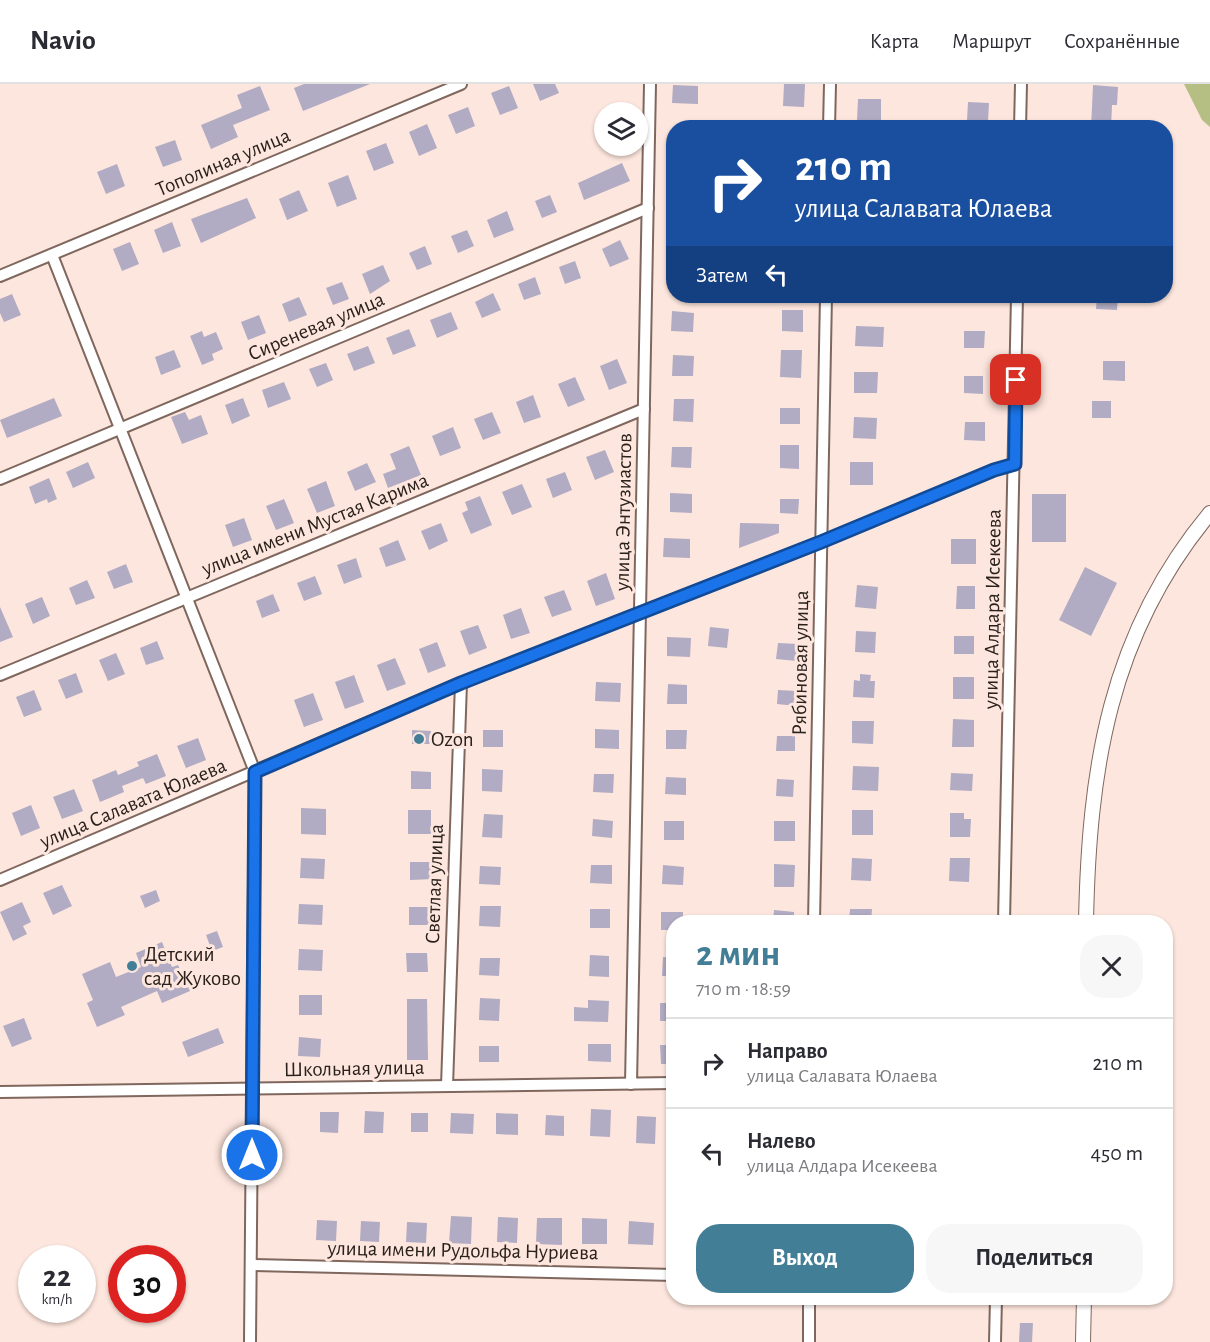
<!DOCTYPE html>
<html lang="ru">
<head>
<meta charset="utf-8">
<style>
	body { margin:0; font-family:"Alegreya Sans",sans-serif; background:#f7f7f7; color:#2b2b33; height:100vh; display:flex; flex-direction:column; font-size:22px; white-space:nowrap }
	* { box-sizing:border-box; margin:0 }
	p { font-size:20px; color:#7c7c81 }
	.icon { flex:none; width:33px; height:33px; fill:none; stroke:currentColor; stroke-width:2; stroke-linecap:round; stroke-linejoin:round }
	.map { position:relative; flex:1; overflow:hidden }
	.panel { position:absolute; left:666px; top:831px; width:507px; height:390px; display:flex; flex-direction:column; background:#fff; border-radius:24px; box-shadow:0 2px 4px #0004 }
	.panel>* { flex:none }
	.top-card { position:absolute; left:666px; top:36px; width:507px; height:183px; border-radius:24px; box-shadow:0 2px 4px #0004; background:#1a4fa0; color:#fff; overflow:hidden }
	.controls { position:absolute; left:594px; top:18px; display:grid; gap:12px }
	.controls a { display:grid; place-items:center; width:54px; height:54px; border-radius:50%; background:#fff; box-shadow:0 2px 4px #0004; font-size:30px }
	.speed { position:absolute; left:18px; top:1161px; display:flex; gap:12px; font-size:30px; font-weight:700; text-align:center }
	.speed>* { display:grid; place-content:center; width:78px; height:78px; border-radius:50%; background:#fff; box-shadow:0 2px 4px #0004; line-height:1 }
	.speed small { font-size:15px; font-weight:400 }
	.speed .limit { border:9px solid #d22; background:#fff; color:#111 }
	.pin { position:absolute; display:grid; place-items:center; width:51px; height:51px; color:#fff; margin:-26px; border-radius:12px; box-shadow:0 3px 9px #0006 }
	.me { position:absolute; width:66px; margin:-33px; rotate:0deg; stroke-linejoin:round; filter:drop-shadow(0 0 4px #0008) }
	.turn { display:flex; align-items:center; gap:21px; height:126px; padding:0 30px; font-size:27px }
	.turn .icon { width:78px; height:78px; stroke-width:2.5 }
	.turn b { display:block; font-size:42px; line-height:51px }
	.then { display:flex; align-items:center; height:57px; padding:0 30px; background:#0003; gap:12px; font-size:22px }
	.round { display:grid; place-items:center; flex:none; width:63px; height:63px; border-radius:24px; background:#f7f7f7 }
	.headline { display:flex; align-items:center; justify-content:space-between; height:102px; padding:0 30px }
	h1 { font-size:36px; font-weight:700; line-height:45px; color:#427e96 }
	.cta { display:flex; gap:12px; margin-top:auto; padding:12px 30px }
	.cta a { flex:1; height:69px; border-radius:24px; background:#427e96; color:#fff; font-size:24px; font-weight:700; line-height:69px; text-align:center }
	.cta a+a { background:#f7f7f7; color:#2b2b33 }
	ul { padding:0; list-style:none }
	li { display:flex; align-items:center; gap:18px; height:90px; padding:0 30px; border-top:2px solid #e1e1e2 }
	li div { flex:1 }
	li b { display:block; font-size:22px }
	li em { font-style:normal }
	header { display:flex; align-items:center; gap:36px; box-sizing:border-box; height:84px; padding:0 30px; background:#fff; border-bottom:2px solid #e1e1e2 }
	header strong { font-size:28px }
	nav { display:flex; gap:33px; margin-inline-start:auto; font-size:21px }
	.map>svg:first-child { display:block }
</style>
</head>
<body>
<header>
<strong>Navio</strong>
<nav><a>Карта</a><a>Маршрут</a><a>Сохранённые</a></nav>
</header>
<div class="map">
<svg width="1210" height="1258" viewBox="0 0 1210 1258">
	<rect width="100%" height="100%" fill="#fde6dd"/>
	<polygon fill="#b5bf84" points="1184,0 1210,0 1210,43 1202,36"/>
	<g fill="#b1abc3">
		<polygon points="304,0 370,0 303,27 294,4"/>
		<polygon points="533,0 555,0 559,9 540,17"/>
		<polygon points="784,0 805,0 804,23 783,22"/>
		<polygon points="673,1 698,2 698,20 672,19"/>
		<polygon points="1093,1 1118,3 1117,21 1112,21 1111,44 1091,44"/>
		<polygon points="260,2 270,26 233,41 238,53 211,65 201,41 242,24 237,11"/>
		<polygon points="509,2 518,24 500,31 491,9"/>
		<polygon points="858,15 881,15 881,38 857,37"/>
		<polygon points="968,18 989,19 988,37 967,36"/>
		<polygon points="468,23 475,42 456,50 448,31"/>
		<polygon points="427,40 437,64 419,72 409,48"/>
		<polygon points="175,56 182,76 163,83 155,63"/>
		<polygon points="386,59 394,79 374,87 366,67"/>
		<polygon points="622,79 630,97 584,116 578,99"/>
		<polygon points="117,80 125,102 106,110 97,88"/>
		<polygon points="348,91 357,115 337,123 328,99"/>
		<polygon points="299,106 308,127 287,136 279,115"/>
		<polygon points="550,111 557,128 542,134 535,117"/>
		<polygon points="247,114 256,134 201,159 191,135"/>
		<polygon points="507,127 514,146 494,154 487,136"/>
		<polygon points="172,138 181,162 163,169 154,146"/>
		<polygon points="467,146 474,162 458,169 451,152"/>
		<polygon points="620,156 629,175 610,183 602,165"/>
		<polygon points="130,158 139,180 122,187 113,165"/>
		<polygon points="425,162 432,180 417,186 409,169"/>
		<polygon points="575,177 581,194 565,200 559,183"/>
		<polygon points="383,181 390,197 370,210 362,190"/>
		<polygon points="535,193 541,210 524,216 518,200"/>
		<polygon points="342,198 349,215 333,221 326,204"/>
		<polygon points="493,209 501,226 482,234 475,218"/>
		<polygon points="12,210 21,231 4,238 0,229 0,215"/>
		<polygon points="1097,212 1118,212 1117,226 1096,225"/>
		<polygon points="299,213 307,231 289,238 282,220"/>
		<polygon points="782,226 803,226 803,248 782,247"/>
		<polygon points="672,227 694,229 693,248 671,247"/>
		<polygon points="451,228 458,245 437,254 430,236"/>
		<polygon points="259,231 266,249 248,256 241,238"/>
		<polygon points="856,242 884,243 883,263 855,262"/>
		<polygon points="409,245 416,262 393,271 386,254"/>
		<polygon points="202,247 204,253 216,248 223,265 212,270 214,276 202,281 190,252"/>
		<polygon points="964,247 985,247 984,264 964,264"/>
		<polygon points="368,262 375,279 354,287 347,270"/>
		<polygon points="174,266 181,283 161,291 155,273"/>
		<polygon points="781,266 802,266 801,294 780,293"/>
		<polygon points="673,271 694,272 693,292 672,292"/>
		<polygon points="617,275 627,299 609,306 600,282"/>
		<polygon points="1103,277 1125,277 1125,297 1103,296"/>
		<polygon points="326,279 333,296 317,303 309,285"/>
		<polygon points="854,288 878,288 877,309 854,309"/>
		<polygon points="964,292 983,292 983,310 964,309"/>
		<polygon points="575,293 585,316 568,323 558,300"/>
		<polygon points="284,298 291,315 268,324 262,306"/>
		<polygon points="533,311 541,333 524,339 516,318"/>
		<polygon points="54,314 62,332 7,354 0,336"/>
		<polygon points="243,314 250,332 232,340 225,321"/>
		<polygon points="674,315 694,315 693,338 673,337"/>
		<rect x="1092" y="317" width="19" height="17"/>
		<rect x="780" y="324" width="20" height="16"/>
		<polygon points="185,328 189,336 201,331 208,350 182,360 171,333"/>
		<polygon points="492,328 501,349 483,356 474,335"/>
		<polygon points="854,333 877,334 876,355 853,354"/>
		<polygon points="965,338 985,338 985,357 964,356"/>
		<polygon points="453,343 461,364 440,372 432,352"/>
		<polygon points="780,361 799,361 799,385 780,384"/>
		<polygon points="409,362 421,391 388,404 383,390 396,385 390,370"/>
		<polygon points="672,363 692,363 691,384 671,383"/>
		<polygon points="605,366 614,388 595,396 586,373"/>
		<polygon points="88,378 95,394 73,404 66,388"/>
		<rect x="850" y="378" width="23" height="23"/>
		<polygon points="367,379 376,398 355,407 347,388"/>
		<polygon points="565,388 572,406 553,414 546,395"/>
		<polygon points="49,394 57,415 48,419 47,415 35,420 29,403"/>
		<polygon points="326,397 335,422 317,429 307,405"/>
		<polygon points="522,400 532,423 512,431 502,408"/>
		<polygon points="670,409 692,410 692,429 670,428"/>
		<rect x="1032" y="410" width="34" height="48"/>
		<polygon points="480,412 492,441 471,450 462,429 468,426 465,418"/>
		<polygon points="284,415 294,439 276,446 266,422"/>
		<polygon points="780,415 799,415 798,430 780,429"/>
		<polygon points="244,434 252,456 233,463 225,441"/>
		<polygon points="441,439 448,457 429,466 421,447"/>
		<polygon points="740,439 779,440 779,449 739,464"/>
		<polygon points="664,454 690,455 690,474 663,473"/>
		<rect x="951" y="455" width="25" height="25"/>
		<polygon points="398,456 406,476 386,483 379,464"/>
		<polygon points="356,474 362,493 344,500 337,481"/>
		<polygon points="126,480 133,498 114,505 107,488"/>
		<polygon points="1085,483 1117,499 1091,552 1059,536"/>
		<polygon points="606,489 615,515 596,522 587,497"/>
		<polygon points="315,492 322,510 304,517 297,499"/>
		<polygon points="87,496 95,514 76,521 69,504"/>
		<polygon points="857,501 878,503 876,525 855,523"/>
		<polygon points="957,502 975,502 975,525 956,525"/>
		<polygon points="564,506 572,526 552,533 544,513"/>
		<polygon points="273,510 280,527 262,534 256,517"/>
		<polygon points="42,513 50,532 33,540 25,520"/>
		<polygon points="0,523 13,553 0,558"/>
		<polygon points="521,524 530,549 511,555 503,531"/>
		<polygon points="478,541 487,564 469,571 460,547"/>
		<polygon points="710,543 729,545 727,564 708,562"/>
		<polygon points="856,547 876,548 875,569 855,568"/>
		<rect x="954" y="552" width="20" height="18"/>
		<polygon points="667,553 691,554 690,573 667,572"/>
		<polygon points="157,557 164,575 146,581 140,564"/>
		<polygon points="437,558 446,582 428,589 419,565"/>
		<polygon points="778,559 798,560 797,577 776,575"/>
		<polygon points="116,569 125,590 108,597 99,576"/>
		<polygon points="395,574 406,600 387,607 377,581"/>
		<polygon points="76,589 83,608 66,615 58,596"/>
		<polygon points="860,590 871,591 870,597 875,597 874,614 853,613 854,596 860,597"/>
		<polygon points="354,591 364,618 345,625 335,598"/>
		<rect x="953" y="593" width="21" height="22"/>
		<polygon points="596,598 621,599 620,618 595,617"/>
		<polygon points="668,600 687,601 687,620 667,620"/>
		<polygon points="34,606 42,626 24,633 16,613"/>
		<polygon points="778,606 797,607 796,622 777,620"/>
		<polygon points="313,609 323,636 304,643 294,616"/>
		<polygon points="953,635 974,636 974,663 952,663"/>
		<polygon points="852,637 874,637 873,660 852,659"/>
		<polygon points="595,645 619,646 619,665 595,664"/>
		<polygon points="412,646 431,647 430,660 412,660"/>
		<rect x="483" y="646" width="20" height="17"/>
		<polygon points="666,646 687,646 686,665 666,665"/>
		<polygon points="777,652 795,652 795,667 776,667"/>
		<polygon points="198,654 206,676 186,684 177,662"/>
		<polygon points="157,670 166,692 146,700 143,694 122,702 124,708 100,718 92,696 116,686 118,691 139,682 137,678"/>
		<polygon points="853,682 879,683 878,707 852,706"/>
		<polygon points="482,685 503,686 502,708 482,707"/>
		<polygon points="411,687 431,688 431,705 411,705"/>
		<polygon points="951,689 973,690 972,707 950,706"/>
		<polygon points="594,690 614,690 613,709 593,708"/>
		<polygon points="666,693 686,694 686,711 665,710"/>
		<polygon points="777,695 794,696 793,713 776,712"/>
		<polygon points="74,705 83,727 62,735 53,713"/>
		<polygon points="31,721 40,744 21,752 12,729"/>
		<polygon points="301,724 326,725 326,751 301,750"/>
		<rect x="408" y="726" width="23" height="24"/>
		<rect x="852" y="726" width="21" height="25"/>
		<polygon points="950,729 964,729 964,735 971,735 970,753 950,753"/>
		<polygon points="484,730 503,731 502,754 482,753"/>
		<polygon points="593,735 613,737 612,754 592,752"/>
		<rect x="664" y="737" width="20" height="19"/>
		<rect x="774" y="737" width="21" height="20"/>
		<polygon points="301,774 325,775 324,795 300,794"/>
		<polygon points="852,774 872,775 871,797 851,796"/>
		<polygon points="950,774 970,774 969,798 949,797"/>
		<polygon points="410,778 434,778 434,795 410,796"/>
		<polygon points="774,780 795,781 794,803 774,803"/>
		<polygon points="591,781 612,781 612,800 590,799"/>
		<polygon points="663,781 684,783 683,801 662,800"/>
		<polygon points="480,782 501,783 500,801 479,800"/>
		<polygon points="62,801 72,822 53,831 43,809"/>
		<polygon points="156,806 160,817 145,824 140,812"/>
		<polygon points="22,818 31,838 23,842 27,850 13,857 0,828"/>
		<polygon points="299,820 323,821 322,841 298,840"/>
		<polygon points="480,822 501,822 500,843 479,842"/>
		<rect x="409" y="823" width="20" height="18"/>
		<rect x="590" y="825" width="20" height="19"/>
		<polygon points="850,825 872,825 871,838 849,838"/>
		<polygon points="774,826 794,828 794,838 773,838"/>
		<polygon points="661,828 683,828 683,838 674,838 674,846 661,846"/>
		<polygon points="217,847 223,863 212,867 206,851"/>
		<polygon points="162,858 172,883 178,881 190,907 162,919 157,907 121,923 125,931 97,943 87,919 93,916 82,890 110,878 116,893 141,883 136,869"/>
		<polygon points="299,865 323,866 322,887 298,886"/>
		<polygon points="406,869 427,869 428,888 407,888"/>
		<polygon points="590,871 609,872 609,893 589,892"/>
		<polygon points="663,873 674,874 674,892 662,892"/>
		<polygon points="480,874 500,874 499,892 479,891"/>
		<rect x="299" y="911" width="23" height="20"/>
		<polygon points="480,914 500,915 499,937 479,936"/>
		<polygon points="407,915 427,915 428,976 407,976"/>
		<polygon points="588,916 609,917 608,938 574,937 574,923 588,924"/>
		<rect x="660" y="919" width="14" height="18"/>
		<polygon points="24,934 32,955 12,963 3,942"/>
		<polygon points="218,944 224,959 188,973 182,958"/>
		<polygon points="299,953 321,955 320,973 298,972"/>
		<polygon points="588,960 611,960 611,978 588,977"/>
		<polygon points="660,961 674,961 674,980 661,980"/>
		<rect x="479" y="962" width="20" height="16"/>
		<polygon points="591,1025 611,1026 610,1053 590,1052"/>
		<polygon points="365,1027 384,1028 383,1049 364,1049"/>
		<polygon points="320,1028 339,1028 338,1049 320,1048"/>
		<rect x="411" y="1029" width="17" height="19"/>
		<polygon points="451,1029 474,1030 473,1050 450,1049"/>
		<polygon points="496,1029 518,1030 518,1051 496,1050"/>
		<polygon points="546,1031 564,1032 564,1052 545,1051"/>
		<polygon points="637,1032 656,1033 655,1060 636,1059"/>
		<polygon points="451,1132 472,1133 471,1160 449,1159"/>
		<polygon points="498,1133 518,1134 517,1159 497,1158"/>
		<polygon points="537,1134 562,1134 562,1161 536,1160"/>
		<polygon points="582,1134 607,1135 607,1160 582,1160"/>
		<polygon points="317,1136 337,1137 336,1157 316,1156"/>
		<polygon points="361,1137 380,1138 379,1158 360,1157"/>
		<polygon points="629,1137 654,1139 653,1161 628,1160"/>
		<polygon points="407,1138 427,1139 426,1159 406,1158"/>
		<polygon points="1020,1239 1033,1239 1032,1258 1019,1258"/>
	</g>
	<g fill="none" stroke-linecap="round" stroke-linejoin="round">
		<defs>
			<g id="minor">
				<polyline points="829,44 830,0"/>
				<polyline points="1020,44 1021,0"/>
				<polyline points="52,171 255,688 250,1258"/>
				<polyline points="0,192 461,0"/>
				<polyline points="0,395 648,124"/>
				<polyline points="0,591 644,325"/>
				<polyline points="0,796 461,599 821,458 994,386 1015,380"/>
				<polyline points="814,838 826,212"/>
				<polyline points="1004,838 1017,212"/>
				<polyline points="631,1000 650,0"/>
				<polyline points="447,1002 461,599"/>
				<polyline points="0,1008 674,999"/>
				<polyline points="251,1181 674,1191"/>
				<polyline points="809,1258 809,1214"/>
				<polyline points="995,1258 996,1214"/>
			</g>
			<g id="tertiary">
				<path d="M 1086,838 C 1089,686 1109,550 1210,429"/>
				<polyline points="1083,1258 1084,1214"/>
			</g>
		</defs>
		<use href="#minor" stroke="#7f675e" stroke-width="14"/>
		<use href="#tertiary" stroke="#7f675e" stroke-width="16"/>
		<use href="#minor" stroke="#fff" stroke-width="10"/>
		<use href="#tertiary" stroke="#fff" stroke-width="14"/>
	</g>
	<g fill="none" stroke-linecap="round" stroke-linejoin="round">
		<defs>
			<polyline id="route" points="252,1071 255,688 461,599 821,458 994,386 1015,380 1016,296"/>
		</defs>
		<use href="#route" stroke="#114b97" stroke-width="15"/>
		<use href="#route" stroke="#1a73e8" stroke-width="10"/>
	</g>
	<g fill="#427e96" stroke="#fde6dd" stroke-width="2">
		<circle cx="419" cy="655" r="6"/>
		<circle cx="132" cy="882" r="6"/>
	</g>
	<g text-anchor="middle" stroke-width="6" stroke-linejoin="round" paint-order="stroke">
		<g font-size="21" fill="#2a211c" stroke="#fde6dd">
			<text transform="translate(223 78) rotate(-23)" y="7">Тополиная улица</text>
			<text transform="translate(316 242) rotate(-23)" y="7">Сиреневая улица</text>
			<text transform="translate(623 428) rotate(-89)" y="7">улица Энтузиастов</text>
			<text transform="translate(315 440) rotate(-22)" y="7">улица имени Мустая Карима</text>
			<text transform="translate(992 525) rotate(-89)" y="7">улица Алдара Исекеева</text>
			<text transform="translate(800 579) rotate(-89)" y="7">Рябиновая улица</text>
			<text transform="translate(133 719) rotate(-23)" y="7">улица Салавата Юлаева</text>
			<text transform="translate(434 800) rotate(-88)" y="7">Светлая улица</text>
			<text transform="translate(354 984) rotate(-1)" y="7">Школьная улица</text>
			<text transform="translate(463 1166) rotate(1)" y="7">улица имени Рудольфа Нуриева</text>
		</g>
		<g font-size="21" fill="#2a211c" stroke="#fde6dd" text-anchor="start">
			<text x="431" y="662">Ozon</text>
			<text x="144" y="877">Детский<tspan x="144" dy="24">сад Жуково</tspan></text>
		</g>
	</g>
</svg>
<div class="controls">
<a><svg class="icon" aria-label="layers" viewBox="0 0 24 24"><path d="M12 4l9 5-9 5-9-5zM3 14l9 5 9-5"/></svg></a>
</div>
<div class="speed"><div>22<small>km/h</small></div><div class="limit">30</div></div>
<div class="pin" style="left:1016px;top:296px;background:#d93025"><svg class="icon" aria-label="arrive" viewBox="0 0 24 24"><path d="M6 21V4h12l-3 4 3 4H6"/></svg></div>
<svg class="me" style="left:252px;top:1071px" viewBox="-20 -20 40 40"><circle r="17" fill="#1a73e8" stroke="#fff" stroke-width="3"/><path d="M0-11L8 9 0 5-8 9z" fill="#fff"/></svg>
<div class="top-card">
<div class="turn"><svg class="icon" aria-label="right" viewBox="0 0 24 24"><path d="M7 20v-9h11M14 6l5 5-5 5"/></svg><div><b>210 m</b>улица Салавата Юлаева</div></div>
<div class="then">Затем<svg class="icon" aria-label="left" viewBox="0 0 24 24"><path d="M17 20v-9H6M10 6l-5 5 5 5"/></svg></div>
</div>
<section class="panel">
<div class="headline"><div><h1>2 мин</h1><p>710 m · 18:59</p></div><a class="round"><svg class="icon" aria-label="close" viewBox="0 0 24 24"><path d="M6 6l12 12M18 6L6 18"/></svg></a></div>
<ul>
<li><svg class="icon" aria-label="right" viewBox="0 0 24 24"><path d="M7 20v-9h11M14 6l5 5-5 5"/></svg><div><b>Направо</b><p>улица Салавата Юлаева</p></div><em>210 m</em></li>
<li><svg class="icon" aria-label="left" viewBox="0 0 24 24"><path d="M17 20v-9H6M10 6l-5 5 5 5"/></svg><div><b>Налево</b><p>улица Алдара Исекеева</p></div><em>450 m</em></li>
</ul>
<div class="cta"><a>Выход</a><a>Поделиться</a></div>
</section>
</div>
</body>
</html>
